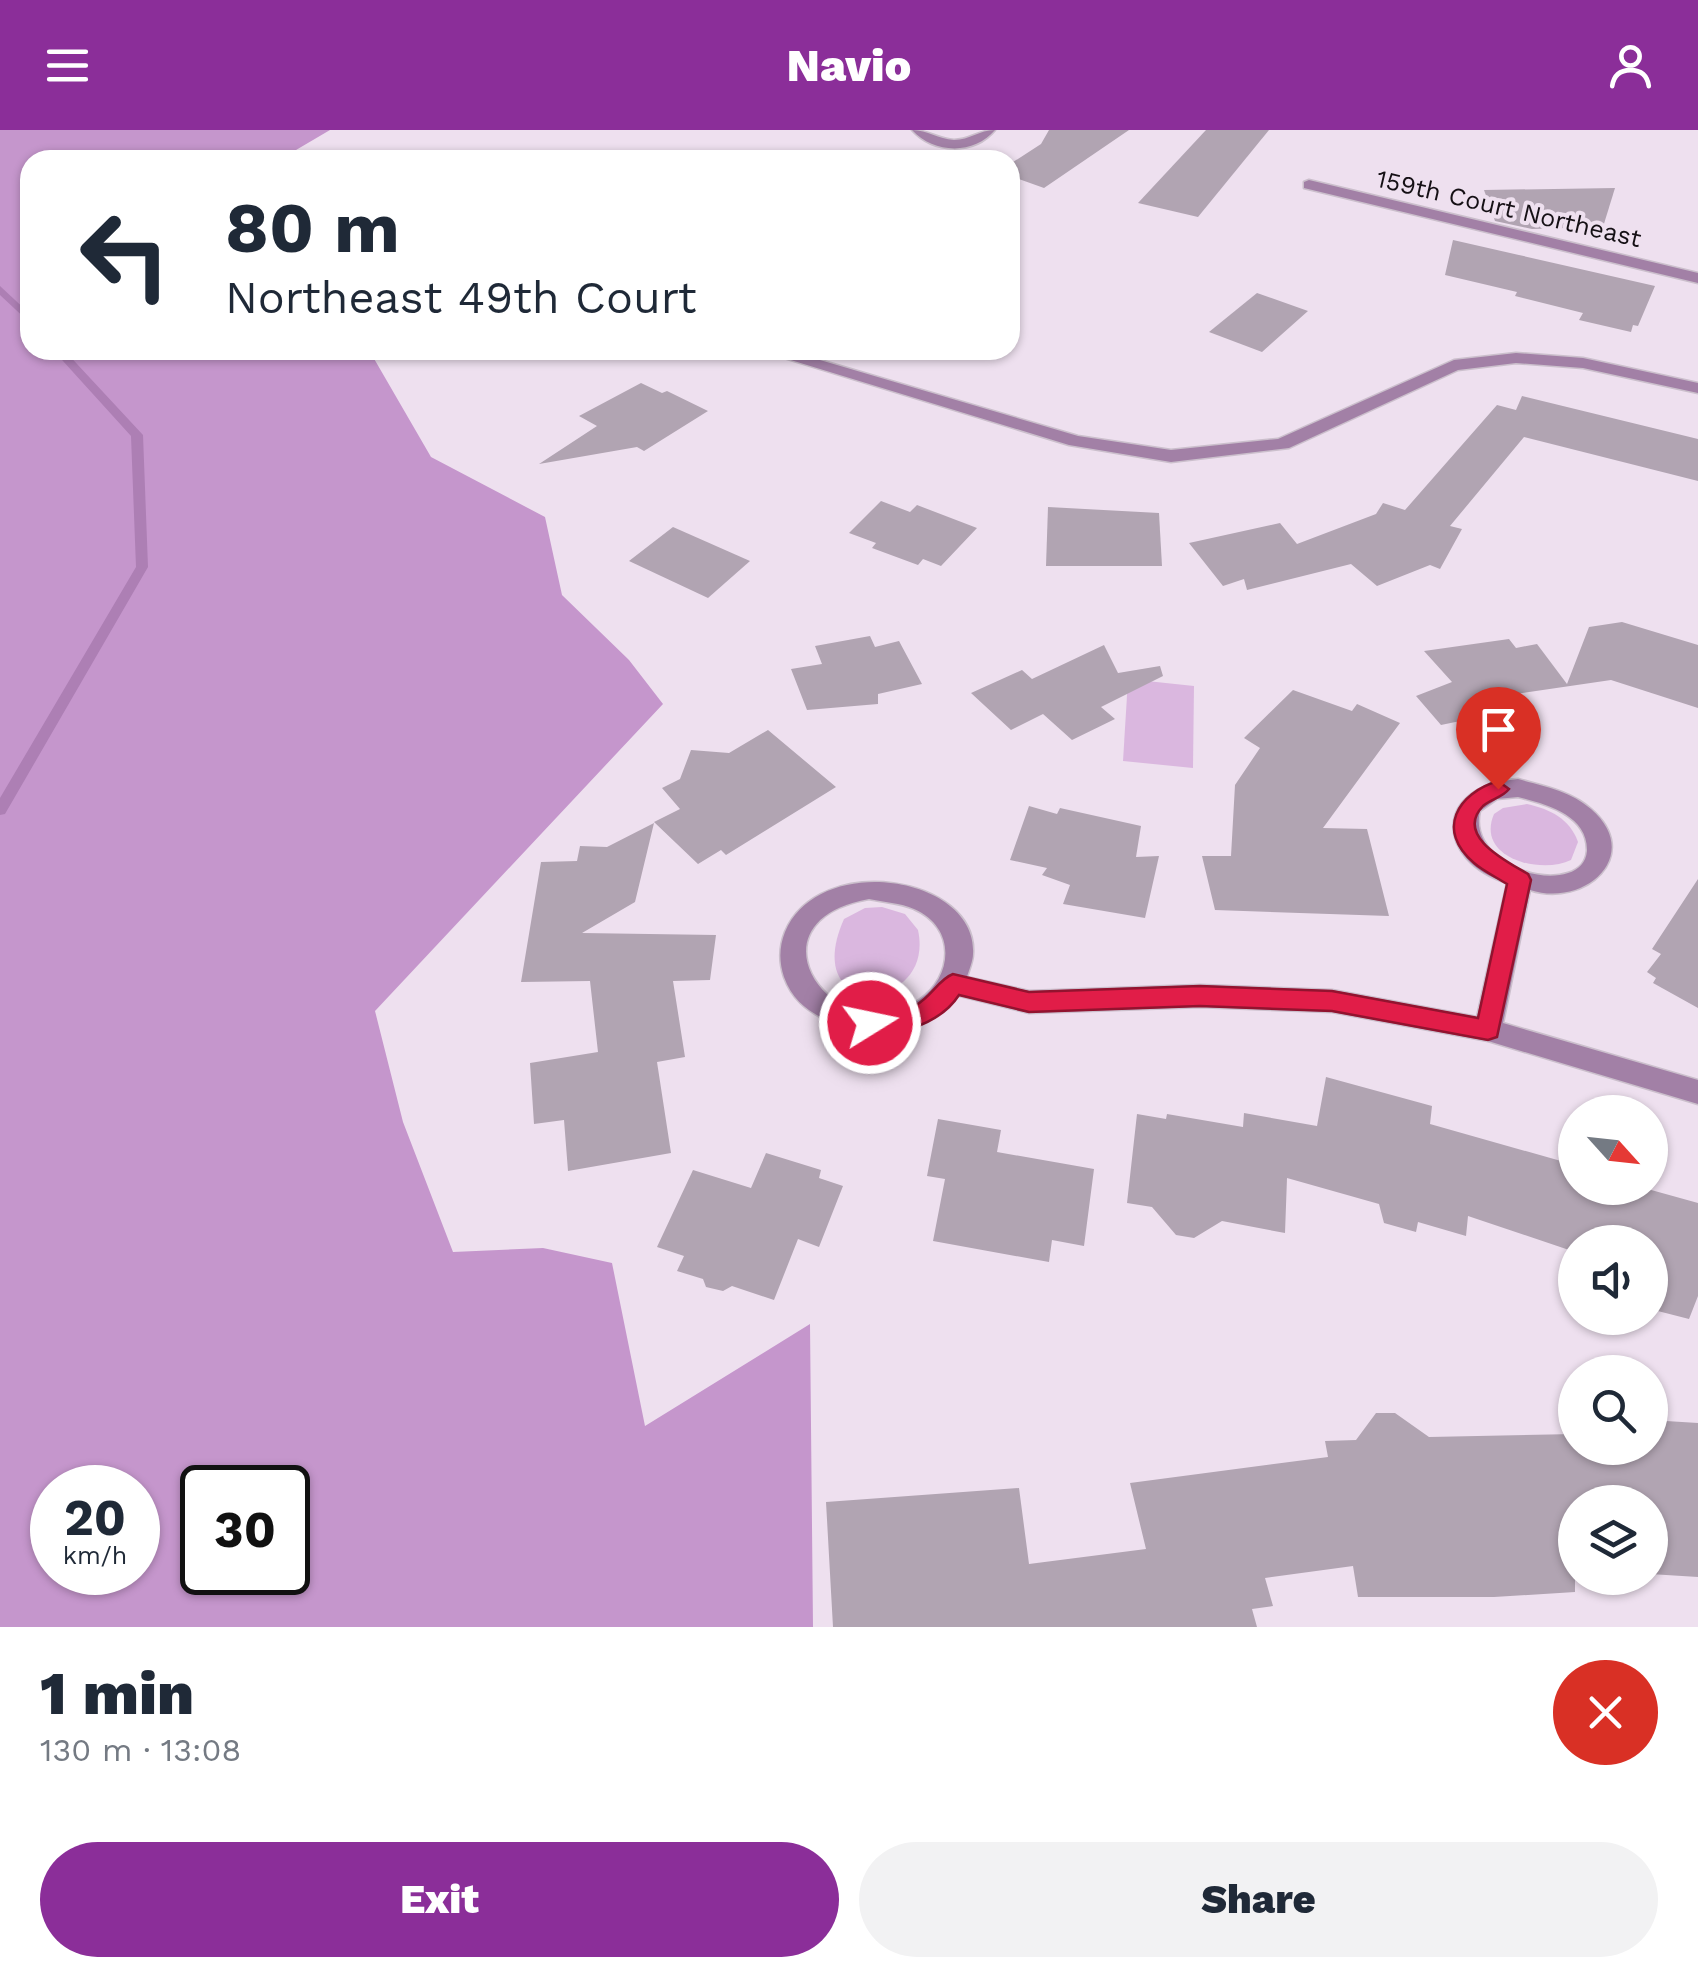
<!DOCTYPE html>
<html lang="en">
<head>
<meta charset="utf-8">
<style>
	body { margin:0; font-family:"Work Sans",sans-serif; background:#f2f2f3; color:#1f2937; height:100vh; display:flex; flex-direction:column; font-size:38px; white-space:nowrap }
	* { box-sizing:border-box; margin:0 }
	p { font-size:32px; color:#747a83 }
	.icon { flex:none; width:55px; height:55px; fill:none; stroke:currentColor; stroke-width:2; stroke-linecap:round; stroke-linejoin:round }
	.map { position:relative; height:1497px; overflow:hidden }
	.side { display:flex; flex-direction:column; background:#fff; flex:1 }
	.side>* { flex:none }
	.top-card { position:absolute; left:20px; top:20px; width:1000px; height:210px; border-radius:30px; box-shadow:0 2px 8px #0004; background:#fff; color:#1f2937; overflow:hidden }
	.needle { width:65px; rotate:117deg }
	.tools { position:absolute; left:1558px; top:965px; display:grid; gap:20px }
	.tools a { display:grid; place-items:center; width:110px; height:110px; border-radius:50%; background:#fff; box-shadow:0 2px 8px #0004; font-size:50px }
	.speed { position:absolute; left:30px; top:1335px; display:flex; gap:20px; font-size:50px; font-weight:700; text-align:center }
	.speed>* { display:grid; place-content:center; width:130px; height:130px; border-radius:50%; background:#fff; box-shadow:0 2px 8px #0004; line-height:1 }
	.speed small { font-size:25px; font-weight:400 }
	.speed .limit { border:5px solid #111; border-radius:15px; background:#fff; color:#111 }
	.pin { position:absolute; display:grid; place-items:center; width:85px; height:85px; color:#fff; margin:-102px -42px; border-radius:50% 50% 50% 0; rotate:-45deg; box-shadow:0 0 10px #0007 }
	.pin .icon { rotate:45deg }
	.me { position:absolute; width:110px; margin:-55px; rotate:80deg; stroke-linejoin:round; filter:drop-shadow(0 0 8px #0008) }
	.turn { display:flex; align-items:center; gap:35px; height:210px; padding:0 40px; font-size:45px }
	.turn .icon { width:130px; height:130px; stroke-width:2.5 }
	.turn b { display:block; font-size:70px; line-height:85px }
	.round { display:grid; place-items:center; flex:none; width:105px; height:105px; border-radius:52px; background:#f2f2f3 }
	.headline { display:flex; align-items:center; justify-content:space-between; height:170px; padding:0 40px }
	h1 { font-size:60px; font-weight:800; line-height:75px }
	.button { display:flex; gap:20px; margin-top:auto; padding:20px 40px }
	.button a { flex:1; height:115px; border-radius:60px; background:#8b2e99; color:#fff; font-size:40px; font-weight:800; line-height:115px; text-align:center }
	.button a+a { background:#f2f2f3; color:#1f2937 }
	header { display:flex; justify-content:space-between; align-items:center; height:130px; padding:0 40px; background:#8b2e99; color:#fff; font-size:45px; font-weight:800 }
	.map>svg:first-child { display:block }
</style>
</head>
<body>
<header><svg class="icon" aria-label="menu" viewBox="0 0 24 24"><path d="M4 6h16M4 12h16M4 18h16"/></svg>Navio<svg class="icon" aria-label="person" viewBox="0 0 24 24"><circle cx="12" cy="8" r="4"/><path d="M4 21q1-7 8-7t8 7"/></svg></header>
<div class="map">
<svg width="1698" height="1497" viewBox="0 0 1698 1497">
	<rect width="100%" height="100%" fill="#eee0ef"/>
	<g fill="#dab7df">
		<polygon points="1128,549 1194,556 1193,638 1123,631"/>
		<path d="M 1527,674 C 1550,679 1570,689 1578,712 L 1571,730 C 1541,745 1475,728 1494,684 L 1503,678 Z"/>
		<path d="M 882,777 L 905,784 L 918,800 C 936,882 798,892 844,789 L 865,778 Z"/>
	</g>
	<path fill="#c596cc" fill-rule="evenodd" d="M 0,0 L 330,0 L 279,30 L 30,30 L 30,220 L 369,220 L 431,327 L 545,387 L 562,465 L 629,530 L 663,574 L 375,881 L 403,992 L 453,1122 L 543,1118 L 612,1133 L 645,1296 L 810,1194 L 813,1497 L 0,1497 ZM 52,1358 L 138,1358 L 138,1442 L 52,1442 ZM 202,1358 L 288,1358 L 288,1442 L 202,1442 Z"/>
	<g fill="none" stroke-linecap="round" stroke-linejoin="round">
		<g fill="#ad7fb4" fill-rule="evenodd">
			<polygon points="0,156 30,184 30,193 0,165"/>
			<polygon points="53,220 64,220 143,305 148,437 5,684 0,685 0,668 136,437 131,306"/>
		</g>
	</g>
	<g fill="#b1a4b2">
		<polygon points="1049,0 1129,0 1044,58 1010,46 1010,34 1041,14"/>
		<polygon points="1206,0 1269,0 1198,87 1138,73"/>
		<polygon points="1615,58 1603,97 1532,99 1495,91 1484,60"/>
		<polygon points="1453,110 1655,156 1638,196 1633,195 1631,202 1579,190 1583,183 1515,166 1517,162 1445,145"/>
		<polygon points="1257,163 1308,181 1262,222 1209,202"/>
		<polygon points="641,253 662,263 667,261 708,281 644,321 637,317 539,334 597,296 579,286"/>
		<polygon points="1522,266 1698,309 1698,351 1524,307 1450,396 1462,399 1440,439 1430,435 1377,456 1351,434 1247,460 1244,449 1223,456 1189,413 1280,393 1297,414 1376,384 1383,373 1405,380 1497,275 1516,280"/>
		<polygon points="881,371 910,382 917,375 977,398 941,436 923,429 918,435 872,418 876,413 849,403"/>
		<polygon points="1048,377 1159,383 1162,436 1046,436"/>
		<polygon points="673,397 750,431 708,468 629,431"/>
		<polygon points="1622,492 1698,515 1698,578 1611,550 1515,564 1523,584 1471,598 1465,590 1441,595 1416,566 1452,552 1424,521 1509,509 1516,518 1537,514 1567,554 1589,497"/>
		<polygon points="870,506 875,517 899,511 922,554 878,564 878,574 807,580 791,539 822,534 815,516"/>
		<polygon points="1104,515 1118,543 1160,536 1163,546 1101,577 1115,589 1072,610 1043,584 1011,600 971,563 1022,540 1032,549"/>
		<polygon points="1293,560 1352,581 1357,574 1400,593 1323,698 1367,699 1389,786 1215,780 1202,726 1231,726 1235,655 1260,618 1244,608"/>
		<polygon points="768,600 836,657 726,725 721,720 698,734 654,692 680,679 662,658 680,649 691,620 729,623"/>
		<polygon points="1029,676 1057,684 1060,678 1141,696 1136,727 1159,726 1145,788 1063,774 1070,755 1042,745 1047,738 1010,730"/>
		<polygon points="654,693 635,772 582,803 716,805 710,850 673,851 685,927 657,932 671,1023 568,1041 564,990 534,994 530,933 598,922 590,851 521,852 541,732 577,731 580,716 607,717"/>
		<polygon points="1698,749 1698,878 1653,853 1656,848 1647,842 1661,824 1652,819"/>
		<polygon points="1326,947 1432,976 1430,994 1575,1035 1575,1058 1644,1058 1698,1073 1698,1166 1689,1189 1650,1179 1650,1112 1575,1112 1575,1122 1468,1086 1466,1106 1418,1092 1416,1102 1384,1093 1379,1074 1287,1048 1285,1103 1222,1091 1194,1108 1176,1105 1152,1077 1127,1073 1137,984 1166,989 1167,984 1243,997 1244,983 1317,996"/>
		<polygon points="938,989 1001,1000 997,1022 1094,1039 1084,1116 1052,1110 1049,1132 933,1111 945,1049 927,1046"/>
		<polygon points="766,1023 821,1040 819,1048 843,1056 819,1117 798,1109 774,1170 732,1156 723,1161 706,1157 703,1149 677,1141 684,1126 657,1117 693,1040 751,1058"/>
		<polygon points="1376,1283 1395,1283 1429,1307 1575,1304 1575,1318 1650,1318 1650,1290 1698,1293 1698,1447 1650,1444 1650,1372 1575,1372 1575,1462 1494,1467 1358,1467 1353,1436 1265,1448 1273,1476 1252,1479 1257,1497 833,1497 826,1372 1019,1358 1029,1434 1146,1419 1130,1353 1328,1327 1325,1311 1356,1310"/>
	</g>
	<g fill="none" stroke-linecap="round" stroke-linejoin="round">
		<defs>
			<g id="minor">
				<path d="M 912,0 C 928,0 938,9 954,10 C 970,10 979,0 995,0 C 974,25 934,24 912,0 Z"/>
				<polygon points="1309,50 1698,143 1698,153 1304,58 1304,52"/>
				<polygon points="758,220 786,220 1078,306 1171,320 1278,309 1454,230 1516,223 1583,228 1698,253 1698,263 1583,238 1516,233 1458,240 1289,318 1171,332 1069,315"/>
				<path d="M 1518,649 C 1543,656 1571,661 1591,679 C 1644,725 1585,778 1530,760 L 1503,893 L 1698,950 L 1698,974 L 1488,911 L 1332,882 L 1200,877 L 1029,883 L 956,865 C 918,908 876,914 826,890 C 806,880 792,869 784,847 C 779,832 779,817 785,802 C 819,721 978,746 973,824 C 973,831 969,840 967,847 L 1029,861 L 1200,855 L 1332,860 L 1477,887 L 1507,753 C 1435,730 1433,656 1518,649 ZM 1518,667 C 1546,674 1588,685 1587,721 C 1586,732 1579,740 1568,743 C 1532,755 1469,725 1480,681 L 1497,669 ZM 869,769 C 883,772 901,773 914,779 C 956,797 954,846 919,870 C 836,926 740,792 869,769 Z"/>
			</g>
		</defs>
		<use href="#minor" stroke="#cbbfcc" stroke-width="3"/>
		<use href="#minor" fill="#a280a6" fill-rule="evenodd"/>
	</g>
	<path fill="#e11d48" stroke="#92132f" stroke-width="2.5" d="M 1498,651 L 1509,659 C 1502,668 1492,668 1483,676 C 1454,706 1508,732 1528,744 L 1531,750 L 1497,907 L 1488,910 L 1332,881 L 1200,876 L 1029,882 L 959,865 C 941,893 893,911 861,900 L 857,893 L 861,886 C 879,880 899,884 916,875 C 931,867 939,849 953,844 L 1029,862 L 1200,856 L 1332,861 L 1478,888 L 1507,754 C 1496,747 1483,741 1474,733 C 1435,700 1458,663 1498,651 Z"/>
	<g text-anchor="middle" stroke-width="8" stroke-linejoin="round" paint-order="stroke">
		<g font-size="25" fill="#151015" stroke="#eee0ef">
			<text transform="translate(1509 78) rotate(13)" y="9">159th Court Northeast</text>
		</g>
	</g>
</svg>
<div class="tools">
<a><svg class="needle" viewBox="-14 -14 28 28"><path d="M0-13l5 13h-10z" fill="#e53935"/><path d="M0 13l5-13h-10z" fill="#747a83"/></svg></a>
<a><svg class="icon" aria-label="sound" viewBox="0 0 24 24"><path d="M4 9h4l5-4v14l-5-4H4zM17 9q2 3 0 6"/></svg></a>
<a><svg class="icon" aria-label="search" viewBox="0 0 24 24"><circle cx="10" cy="10" r="6"/><path d="M15 15l6 6"/></svg></a>
<a><svg class="icon" aria-label="layers" viewBox="0 0 24 24"><path d="M12 4l9 5-9 5-9-5zM3 14l9 5 9-5"/></svg></a>
</div>
<div class="speed"><div>20<small>km/h</small></div><div class="limit">30</div></div>
<div class="pin" style="left:1498px;top:659px;background:#d93025"><svg class="icon" aria-label="arrive" viewBox="0 0 24 24"><path d="M6 21V4h12l-3 4 3 4H6"/></svg></div>
<svg class="me" style="left:870px;top:893px" viewBox="-20 -20 40 40"><circle r="17" fill="#e11d48" stroke="#fff" stroke-width="3"/><path d="M0-11L8 9 0 5-8 9z" fill="#fff"/></svg>
<div class="top-card">
<div class="turn"><svg class="icon" aria-label="left" viewBox="0 0 24 24"><path d="M17 20v-9H6M10 6l-5 5 5 5"/></svg><div><b>80 m</b>Northeast 49th Court</div></div>
</div>
</div>
<section class="side">
<div class="headline"><div><h1>1 min</h1><p>130 m · 13:08</p></div><a class="round" style="background:#d93025;color:#fff"><svg class="icon" aria-label="close" viewBox="0 0 24 24"><path d="M6 6l12 12M18 6L6 18"/></svg></a></div>
<div class="button"><a>Exit</a><a>Share</a></div>
</section>
</body>
</html>
